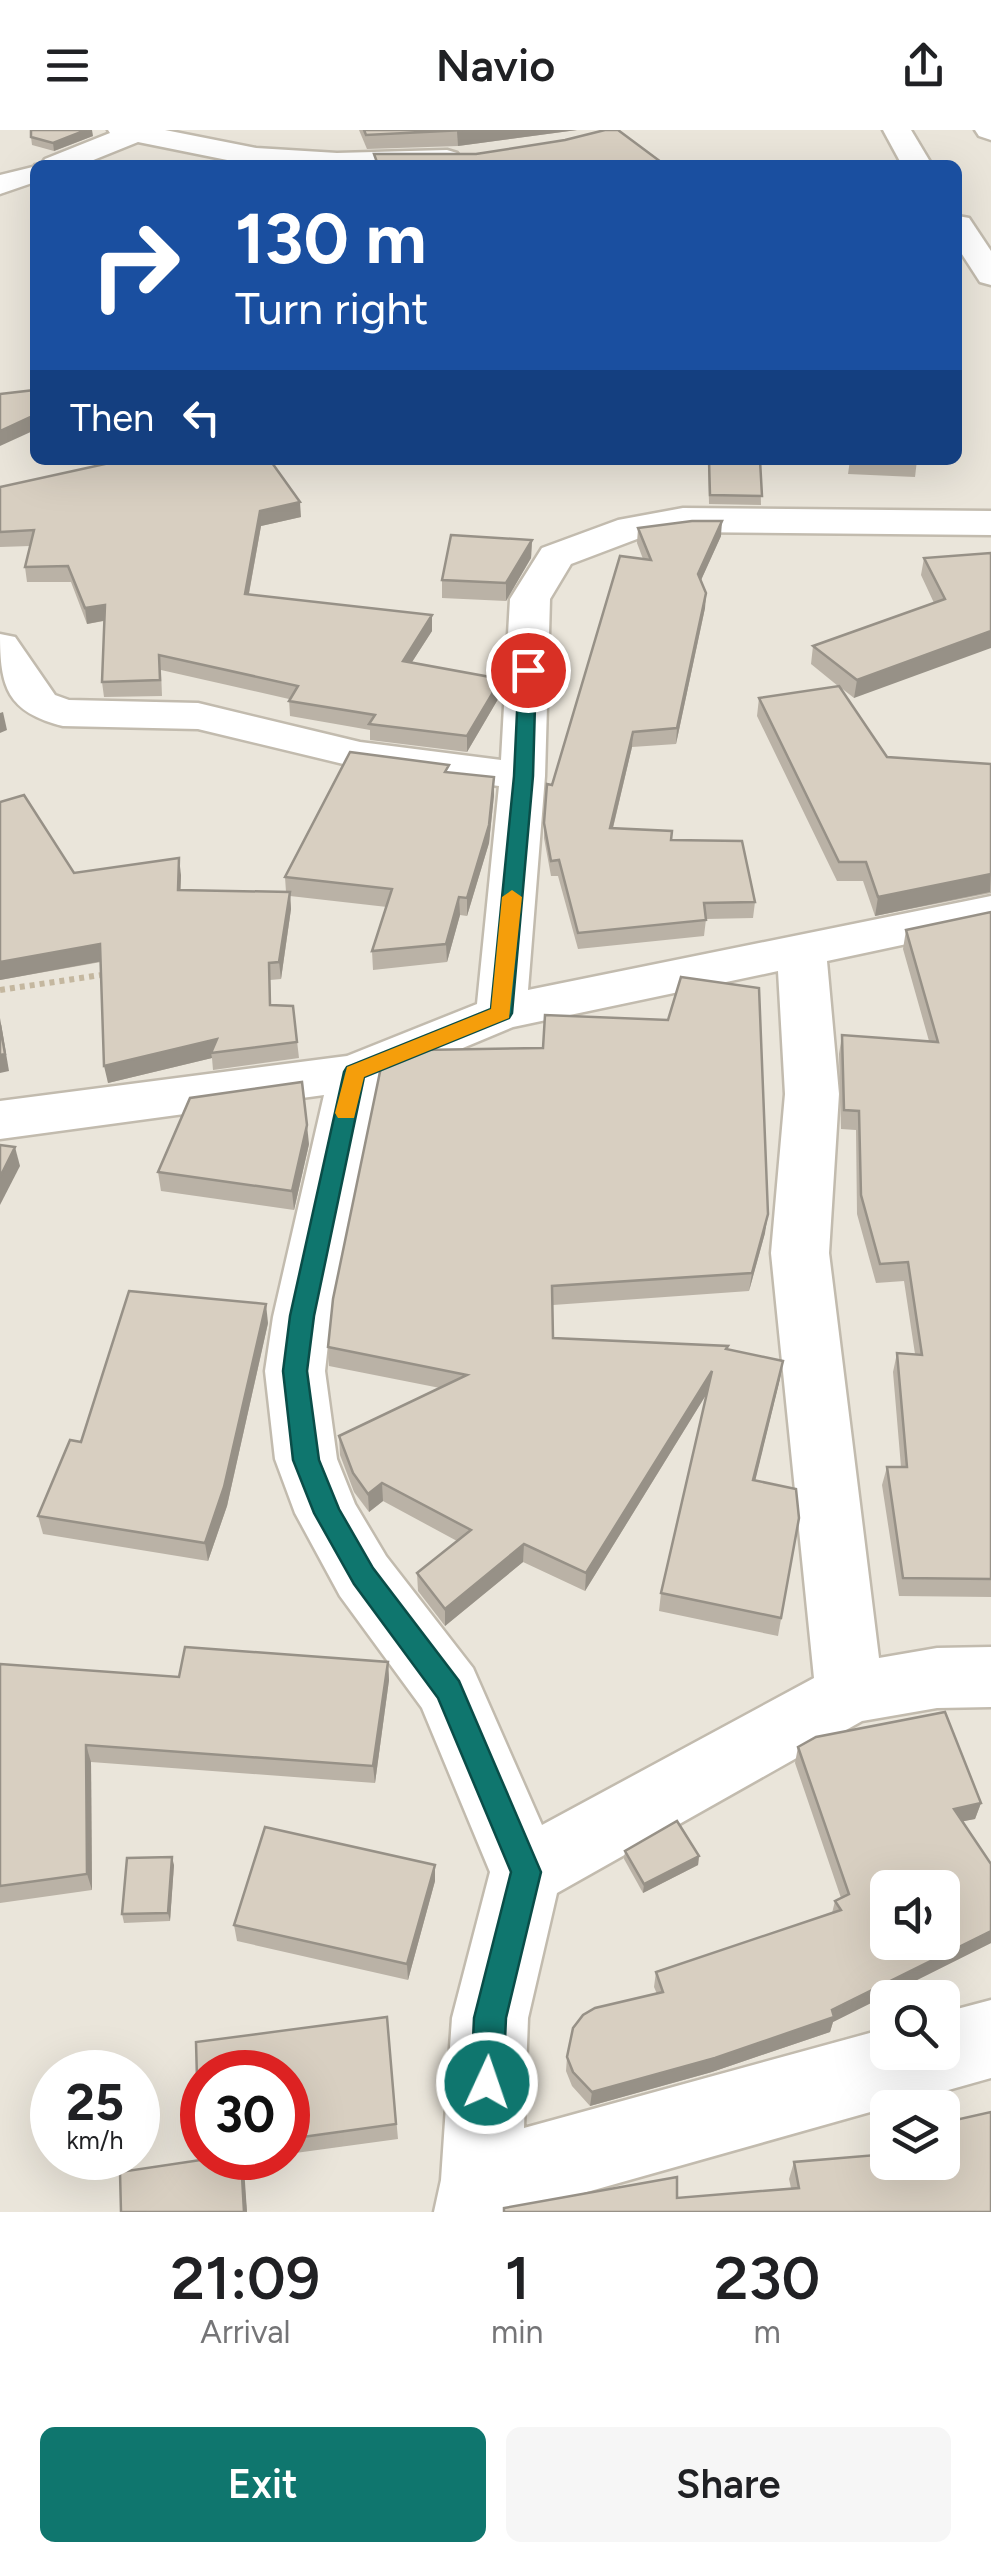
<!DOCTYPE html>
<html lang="en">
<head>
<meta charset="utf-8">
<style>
	body { margin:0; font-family:Figtree,sans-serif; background:#f6f6f6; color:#202124; height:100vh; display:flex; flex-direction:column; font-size:38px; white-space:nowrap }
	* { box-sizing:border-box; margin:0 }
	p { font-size:32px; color:#757577 }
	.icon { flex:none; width:55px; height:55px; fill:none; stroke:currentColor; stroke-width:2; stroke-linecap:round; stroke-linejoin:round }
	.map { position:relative; height:2082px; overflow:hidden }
	.sheet { display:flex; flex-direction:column; background:#fff; flex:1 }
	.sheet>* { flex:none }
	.hud { position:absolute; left:30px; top:30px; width:932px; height:305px; border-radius:15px; box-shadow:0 10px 40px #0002; background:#1a4fa0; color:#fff; overflow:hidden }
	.fabs { position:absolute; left:870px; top:1740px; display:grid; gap:20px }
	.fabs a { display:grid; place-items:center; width:90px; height:90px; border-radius:15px; background:#fff; box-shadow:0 10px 40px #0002; font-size:50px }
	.speed { position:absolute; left:30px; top:1920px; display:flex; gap:20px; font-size:50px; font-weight:700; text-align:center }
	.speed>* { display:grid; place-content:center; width:130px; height:130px; border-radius:50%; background:#fff; box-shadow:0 10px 40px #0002; line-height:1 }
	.speed small { font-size:25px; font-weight:400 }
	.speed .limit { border:15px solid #d22; background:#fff; color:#111 }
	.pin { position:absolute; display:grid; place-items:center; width:85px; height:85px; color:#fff; margin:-42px; border:5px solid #fff; border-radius:50%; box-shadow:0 2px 10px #0007 }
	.me { position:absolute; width:110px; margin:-55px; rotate:3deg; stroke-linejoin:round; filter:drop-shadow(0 0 8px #0008) }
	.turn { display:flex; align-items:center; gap:35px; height:210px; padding:0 40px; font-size:45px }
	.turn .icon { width:130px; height:130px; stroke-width:2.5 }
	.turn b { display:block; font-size:70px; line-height:85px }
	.then { display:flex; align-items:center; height:95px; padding:0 40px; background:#0003; gap:20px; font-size:38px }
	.eta { display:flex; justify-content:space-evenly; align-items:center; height:170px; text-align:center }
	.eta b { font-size:60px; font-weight:600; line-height:70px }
	.cta { display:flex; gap:20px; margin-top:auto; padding:20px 40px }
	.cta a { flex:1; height:115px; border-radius:15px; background:#0f766e; color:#fff; font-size:40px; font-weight:600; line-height:115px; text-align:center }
	.cta a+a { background:#f6f6f6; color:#202124 }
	header { display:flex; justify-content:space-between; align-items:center; height:130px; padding:0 40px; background:#fff; font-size:45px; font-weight:600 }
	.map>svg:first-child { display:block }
</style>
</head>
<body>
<header><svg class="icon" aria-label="menu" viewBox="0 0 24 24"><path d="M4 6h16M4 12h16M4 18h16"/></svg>Navio<svg class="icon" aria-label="share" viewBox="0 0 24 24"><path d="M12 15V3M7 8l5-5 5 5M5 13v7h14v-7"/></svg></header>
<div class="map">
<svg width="991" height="2082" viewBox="0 0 991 2082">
	<rect width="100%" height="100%" fill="#f6f3ec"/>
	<path fill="#eae5da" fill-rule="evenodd" d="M 0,0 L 991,0 L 991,2082 L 0,2082 ZM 35,35 L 958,35 L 958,330 L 35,330 ZM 888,1758 L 942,1758 L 942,1812 L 888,1812 ZM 888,1868 L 942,1868 L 942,1922 L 888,1922 ZM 52,1942 L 138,1942 L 138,2028 L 52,2028 ZM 202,1942 L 288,1942 L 288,2028 L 202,2028 ZM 888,1978 L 942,1978 L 942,2032 L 888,2032 Z"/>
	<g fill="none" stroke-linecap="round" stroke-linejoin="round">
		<defs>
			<g id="minor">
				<polygon points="108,0 165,0 256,18 337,23 447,20 457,23 462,29 457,35 252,35 138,12 81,35 35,35 35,52 0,64 0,45 41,35 45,29 110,3"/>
				<polygon points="883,0 911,0 932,35 902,35"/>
				<polygon points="975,0 991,0 991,10 979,6"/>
				<polygon points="958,86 969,88 991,121 991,155 980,152 958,118"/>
				<path d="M 683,378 L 991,381 L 991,405 L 683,402 L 637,409 L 571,434 L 550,469 L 545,646 L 528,860 L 991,766 L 991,796 L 827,831 L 839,964 L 829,1123 L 879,1528 L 937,1518 L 991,1517 L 991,1577 L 937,1578 L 862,1591 L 557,1763 L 528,1888 L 524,1998 L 888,1898 L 888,1922 L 942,1922 L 942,1883 L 991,1870 L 991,1948 L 516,2082 L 434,2082 L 441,2050 L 452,1888 L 490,1742 L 422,1578 L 340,1466 L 295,1383 L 275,1329 L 265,1241 L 273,1187 L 324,965 L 0,1009 L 0,971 L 347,926 L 477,874 L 499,656 L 360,638 L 198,599 L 63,596 C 7,582 0,557 0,504 L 15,507 L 55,565 L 69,570 L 198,573 L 360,612 L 501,630 L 510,469 L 542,418 L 618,390 ZM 778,841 L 785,964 L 771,1123 L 814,1548 L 542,1695 L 473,1538 L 386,1426 L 355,1374 L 337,1329 L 325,1241 L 331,1187 L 379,953 L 513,897 Z"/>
			</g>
		</defs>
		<use href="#minor" stroke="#c2bbae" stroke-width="5"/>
		<polyline stroke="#c4b79f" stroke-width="6" stroke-dasharray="5 5" stroke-linecap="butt" points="0,860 108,844"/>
		<use href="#minor" fill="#fff" fill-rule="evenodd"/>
	</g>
	<g fill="#bab2a6">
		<polygon points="359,0 577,0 458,16 367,19"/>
		<polygon points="93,6 54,21 32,15 31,7"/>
		<polygon points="708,330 760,330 761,375 709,374"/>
		<polygon points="850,330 917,330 915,347 848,344"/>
		<polygon points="0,357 301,387 261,396 249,464 432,485 432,501 412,532 501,564 467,622 370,610 370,600 290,586 289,569 161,540 162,566 104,567 102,552 104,491 87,494 71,452 27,452 25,437 30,416 0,417"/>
		<polygon points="638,398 721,406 701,450 706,463 705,478 676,614 632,617 613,698 671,710 755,772 753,788 706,789 704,806 578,819 558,746 551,746 544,708 544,693 552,655 643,429 637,413"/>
		<polygon points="532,410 531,428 506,471 442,468 442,450"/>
		<polygon points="991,423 854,568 840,557 887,627 991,634 991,763 875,786 863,751 837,751 757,586 759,568 838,556 811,534 813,516 934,473 921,445 924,428"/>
		<polygon points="449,642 494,665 489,713 467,786 460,785 447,832 373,840 372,821 387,777 290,766 291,779 281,849 270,850 271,876 293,876 299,928 213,940 212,928 108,953 101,832 0,850 0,672 74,743 181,745 180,760 286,762 285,747"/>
		<polygon points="991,782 991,1467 899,1466 882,1355 887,1337 901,1337 893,1242 897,1223 915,1224 904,1151 876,1153 857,1084 856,1000 841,999 839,924 842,905 929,911 903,819 906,800"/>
		<polygon points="309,1014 294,1080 161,1061 158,1042"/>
		<polygon points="765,1103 749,1161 553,1175 553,1208 727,1219 783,1231 780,1249 755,1350 799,1388 778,1506 659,1481 661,1463 706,1265 585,1461 523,1432 445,1496 418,1461 417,1443 457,1411 383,1371 369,1382 354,1362 340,1325 339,1306 440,1258 329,1236 328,1217 333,1169"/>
		<polygon points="268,1193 227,1376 208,1431 43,1404 38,1386 81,1312"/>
		<polygon points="388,1532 389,1550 375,1653 91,1632 92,1760 0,1773 0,1534 179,1547"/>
		<polygon points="798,1617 981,1673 975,1689 963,1691 991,1734 991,1813 833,1892 830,1902 712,1942 590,1976 572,1956 566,1941 567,1927 657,1864 654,1857 656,1842 832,1783 835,1771 841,1768 795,1633"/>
		<polygon points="625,1721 699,1726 698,1735 643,1763 624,1729"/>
		<polygon points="174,1735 170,1791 124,1793 122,1784"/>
		<polygon points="435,1751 408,1850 237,1811 234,1795"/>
		<polygon points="387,1887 398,2009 288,2024 288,1942 202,1942 202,2028 262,2028 242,2030 247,2082 121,2082 120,2042 201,2030 199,2022 196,1912"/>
		<polygon points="942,1993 991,2082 677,2068 791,2058 789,2049 794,2032 942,2032"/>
	</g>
	<g fill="#979187">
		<polygon points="86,0 92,0 93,6 54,21 53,13"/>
		<polygon points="464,0 577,0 458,16 457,1"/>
		<polygon points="35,285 35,300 0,316 0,301"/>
		<polygon points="300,372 301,387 261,396 246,479 245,464 260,381"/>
		<polygon points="722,391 721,406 697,459 698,444"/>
		<polygon points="532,410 531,428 506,471 506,453"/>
		<polygon points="706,463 705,478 676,614 677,598"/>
		<polygon points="105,475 107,490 87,494 85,478"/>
		<polygon points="432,485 432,501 403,546 403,531"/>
		<polygon points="991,501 991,518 854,568 857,550"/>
		<polygon points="501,549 501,564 467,622 467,606"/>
		<polygon points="3,582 7,600 0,603 0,583"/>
		<polygon points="633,602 632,617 609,714 610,698"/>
		<polygon points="494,647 494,665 489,713 467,786 467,768"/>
		<polygon points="179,728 181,745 180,777 178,760"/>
		<polygon points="991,744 990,762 875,786 878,767"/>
		<polygon points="290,762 291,779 281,849 279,832"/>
		<polygon points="459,767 460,785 447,832 446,814"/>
		<polygon points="100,814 103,831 0,850 0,832"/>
		<polygon points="0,888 9,941 0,943"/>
		<polygon points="217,909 211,923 212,928 108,953 104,936"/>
		<polygon points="307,995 309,1014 294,1080 292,1061"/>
		<polygon points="15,1017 20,1036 0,1075 0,1047"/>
		<polygon points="768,1084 765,1103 749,1161 752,1143"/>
		<polygon points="266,1174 268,1193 227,1376 208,1431 205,1413"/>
		<polygon points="783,1231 780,1249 751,1368 753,1350"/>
		<polygon points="712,1241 709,1260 585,1461 586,1443"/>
		<polygon points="382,1353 383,1371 369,1382 368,1364"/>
		<polygon points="524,1414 523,1432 445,1496 445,1479"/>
		<polygon points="388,1532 389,1550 375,1653 373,1636"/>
		<polygon points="86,1615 91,1632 92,1760 87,1744"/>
		<polygon points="981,1673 975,1689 949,1694 954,1679"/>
		<polygon points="699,1726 698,1735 643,1763 644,1754"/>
		<polygon points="172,1727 174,1735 170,1791 168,1783"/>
		<polygon points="435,1735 435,1751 408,1850 407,1834"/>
		<polygon points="991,1801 991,1813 833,1892 830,1902 712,1942 590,1976 592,1962 832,1880"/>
		<polygon points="241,2028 244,2037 247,2082 244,2082"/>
	</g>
	<g fill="#d8cfc1" stroke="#979187" stroke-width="2.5" fill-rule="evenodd">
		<polygon points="31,0 86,0 53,13 31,7"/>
		<polygon points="364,0 464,0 366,5"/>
		<polygon points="605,0 618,0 665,35 378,35 374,24 476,24 565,10"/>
		<polygon points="35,260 35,285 0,301 0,264"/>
		<polygon points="123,330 270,330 300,372 260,381 245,464 432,485 403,531 501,549 467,606 369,594 375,585 289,571 298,556 159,525 160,550 102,552 105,475 85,478 68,436 25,437 34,400 0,402 0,357"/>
		<polygon points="709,330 760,330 762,366 710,365"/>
		<polygon points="866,330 917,330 917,332"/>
		<polygon points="692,391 722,391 698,444 706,463 677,598 633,602 610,698 672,701 671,710 742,711 755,772 704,773 706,790 578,803 559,730 551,731 544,693 547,654 552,655 620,426 651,430 638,398"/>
		<polygon points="451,405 532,410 506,453 442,450"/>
		<polygon points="991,423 991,501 857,550 813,516 945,469 924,428"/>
		<polygon points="839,556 887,627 991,634 991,744 878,767 866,732 839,732 759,568"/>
		<polygon points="350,622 449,635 445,642 494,647 489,695 467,768 459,767 446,814 372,821 392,759 285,747"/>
		<polygon points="24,665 74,743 179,728 178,760 290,762 279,832 269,833 270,875 293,876 297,912 211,923 217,909 104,936 100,814 0,832 0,672"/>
		<polygon points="991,782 991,1449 903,1448 887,1337 907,1337 897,1223 922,1225 908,1132 880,1134 861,1065 859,981 844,980 842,905 938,912 906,800"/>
		<polygon points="681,847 759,858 768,1084 752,1143 552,1156 553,1208 728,1216 726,1219 783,1231 753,1350 796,1359 799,1388 781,1488 661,1463 712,1241 586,1443 524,1414 445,1479 417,1443 471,1400 382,1353 368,1364 353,1343 339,1306 467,1245 328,1217 333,1169 381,937 421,920 543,918 545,885 668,890"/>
		<polygon points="0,895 5,924 0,925"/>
		<polygon points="302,952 307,995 292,1061 158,1042 190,968"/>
		<polygon points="0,1015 15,1017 0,1047"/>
		<polygon points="129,1161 266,1174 224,1357 205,1413 38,1386 70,1310 81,1312"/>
		<polygon points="185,1517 388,1532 373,1636 86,1615 87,1744 0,1756 0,1534 179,1547"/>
		<path d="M 945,1582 L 981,1673 L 954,1679 L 991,1734 L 991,1801 L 832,1880 L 834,1887 L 715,1928 L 592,1962 L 573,1942 L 567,1927 L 573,1898 L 583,1885 L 595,1878 L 663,1862 L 656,1842 L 841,1780 L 835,1771 L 849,1764 L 798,1617 L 816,1607 ZM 888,1758 L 942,1758 L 942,1812 L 888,1812 Z"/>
		<polygon points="677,1691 699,1726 644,1754 625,1721"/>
		<polygon points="265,1697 435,1735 407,1834 234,1795"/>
		<polygon points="172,1727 168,1783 122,1784 127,1728"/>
		<polygon points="387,1887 396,1994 288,2009 288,1942 202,1942 202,2021 199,2022 196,1912"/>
		<polygon points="991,1982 991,2082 504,2082 504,2078 677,2047 677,2068 799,2058 794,2032 888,2024 888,2032 942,2032 942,2020 945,2019 942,2012 942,1993"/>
		<polygon points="214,2028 241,2028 244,2082 121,2082 120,2042"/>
	</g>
	<polygon fill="#0f766e" stroke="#0a4d48" stroke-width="2.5" points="528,535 536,540 533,646 512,883 509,888 364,947 314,1186 307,1241 319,1330 339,1379 373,1438 459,1551 541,1742 506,1888 503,1953 498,1964 487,1969 475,1964 471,1953 474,1888 511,1742 438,1568 354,1454 314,1383 293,1330 283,1241 290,1186 344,942 347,937 491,879 514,646 519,540"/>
	<polygon fill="#f59e0b" points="512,760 522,767 509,888 364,947 354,988 338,988 335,983 347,937 491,879 502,767"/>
</svg>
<div class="fabs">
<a><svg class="icon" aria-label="sound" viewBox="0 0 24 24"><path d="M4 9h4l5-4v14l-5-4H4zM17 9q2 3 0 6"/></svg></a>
<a><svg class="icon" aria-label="search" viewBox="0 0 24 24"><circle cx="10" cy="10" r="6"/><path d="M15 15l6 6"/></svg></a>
<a><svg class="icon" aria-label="layers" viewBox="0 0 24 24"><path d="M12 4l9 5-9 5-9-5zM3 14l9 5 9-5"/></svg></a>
</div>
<div class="speed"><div>25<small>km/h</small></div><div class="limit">30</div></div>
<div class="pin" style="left:528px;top:540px;background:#d93025"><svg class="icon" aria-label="arrive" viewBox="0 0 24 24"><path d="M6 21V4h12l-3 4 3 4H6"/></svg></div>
<svg class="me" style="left:487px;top:1953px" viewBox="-20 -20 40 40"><circle r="17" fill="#0f766e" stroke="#fff" stroke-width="3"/><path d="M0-11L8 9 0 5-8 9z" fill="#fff"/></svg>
<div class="hud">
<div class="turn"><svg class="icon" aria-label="right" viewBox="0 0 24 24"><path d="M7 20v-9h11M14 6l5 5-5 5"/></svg><div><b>130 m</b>Turn right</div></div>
<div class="then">Then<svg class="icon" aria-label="left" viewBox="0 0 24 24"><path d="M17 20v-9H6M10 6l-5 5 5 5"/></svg></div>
</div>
</div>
<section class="sheet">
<div class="eta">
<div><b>21:09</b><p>Arrival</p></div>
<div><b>1</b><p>min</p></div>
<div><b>230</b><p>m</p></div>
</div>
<div class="cta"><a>Exit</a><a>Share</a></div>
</section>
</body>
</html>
